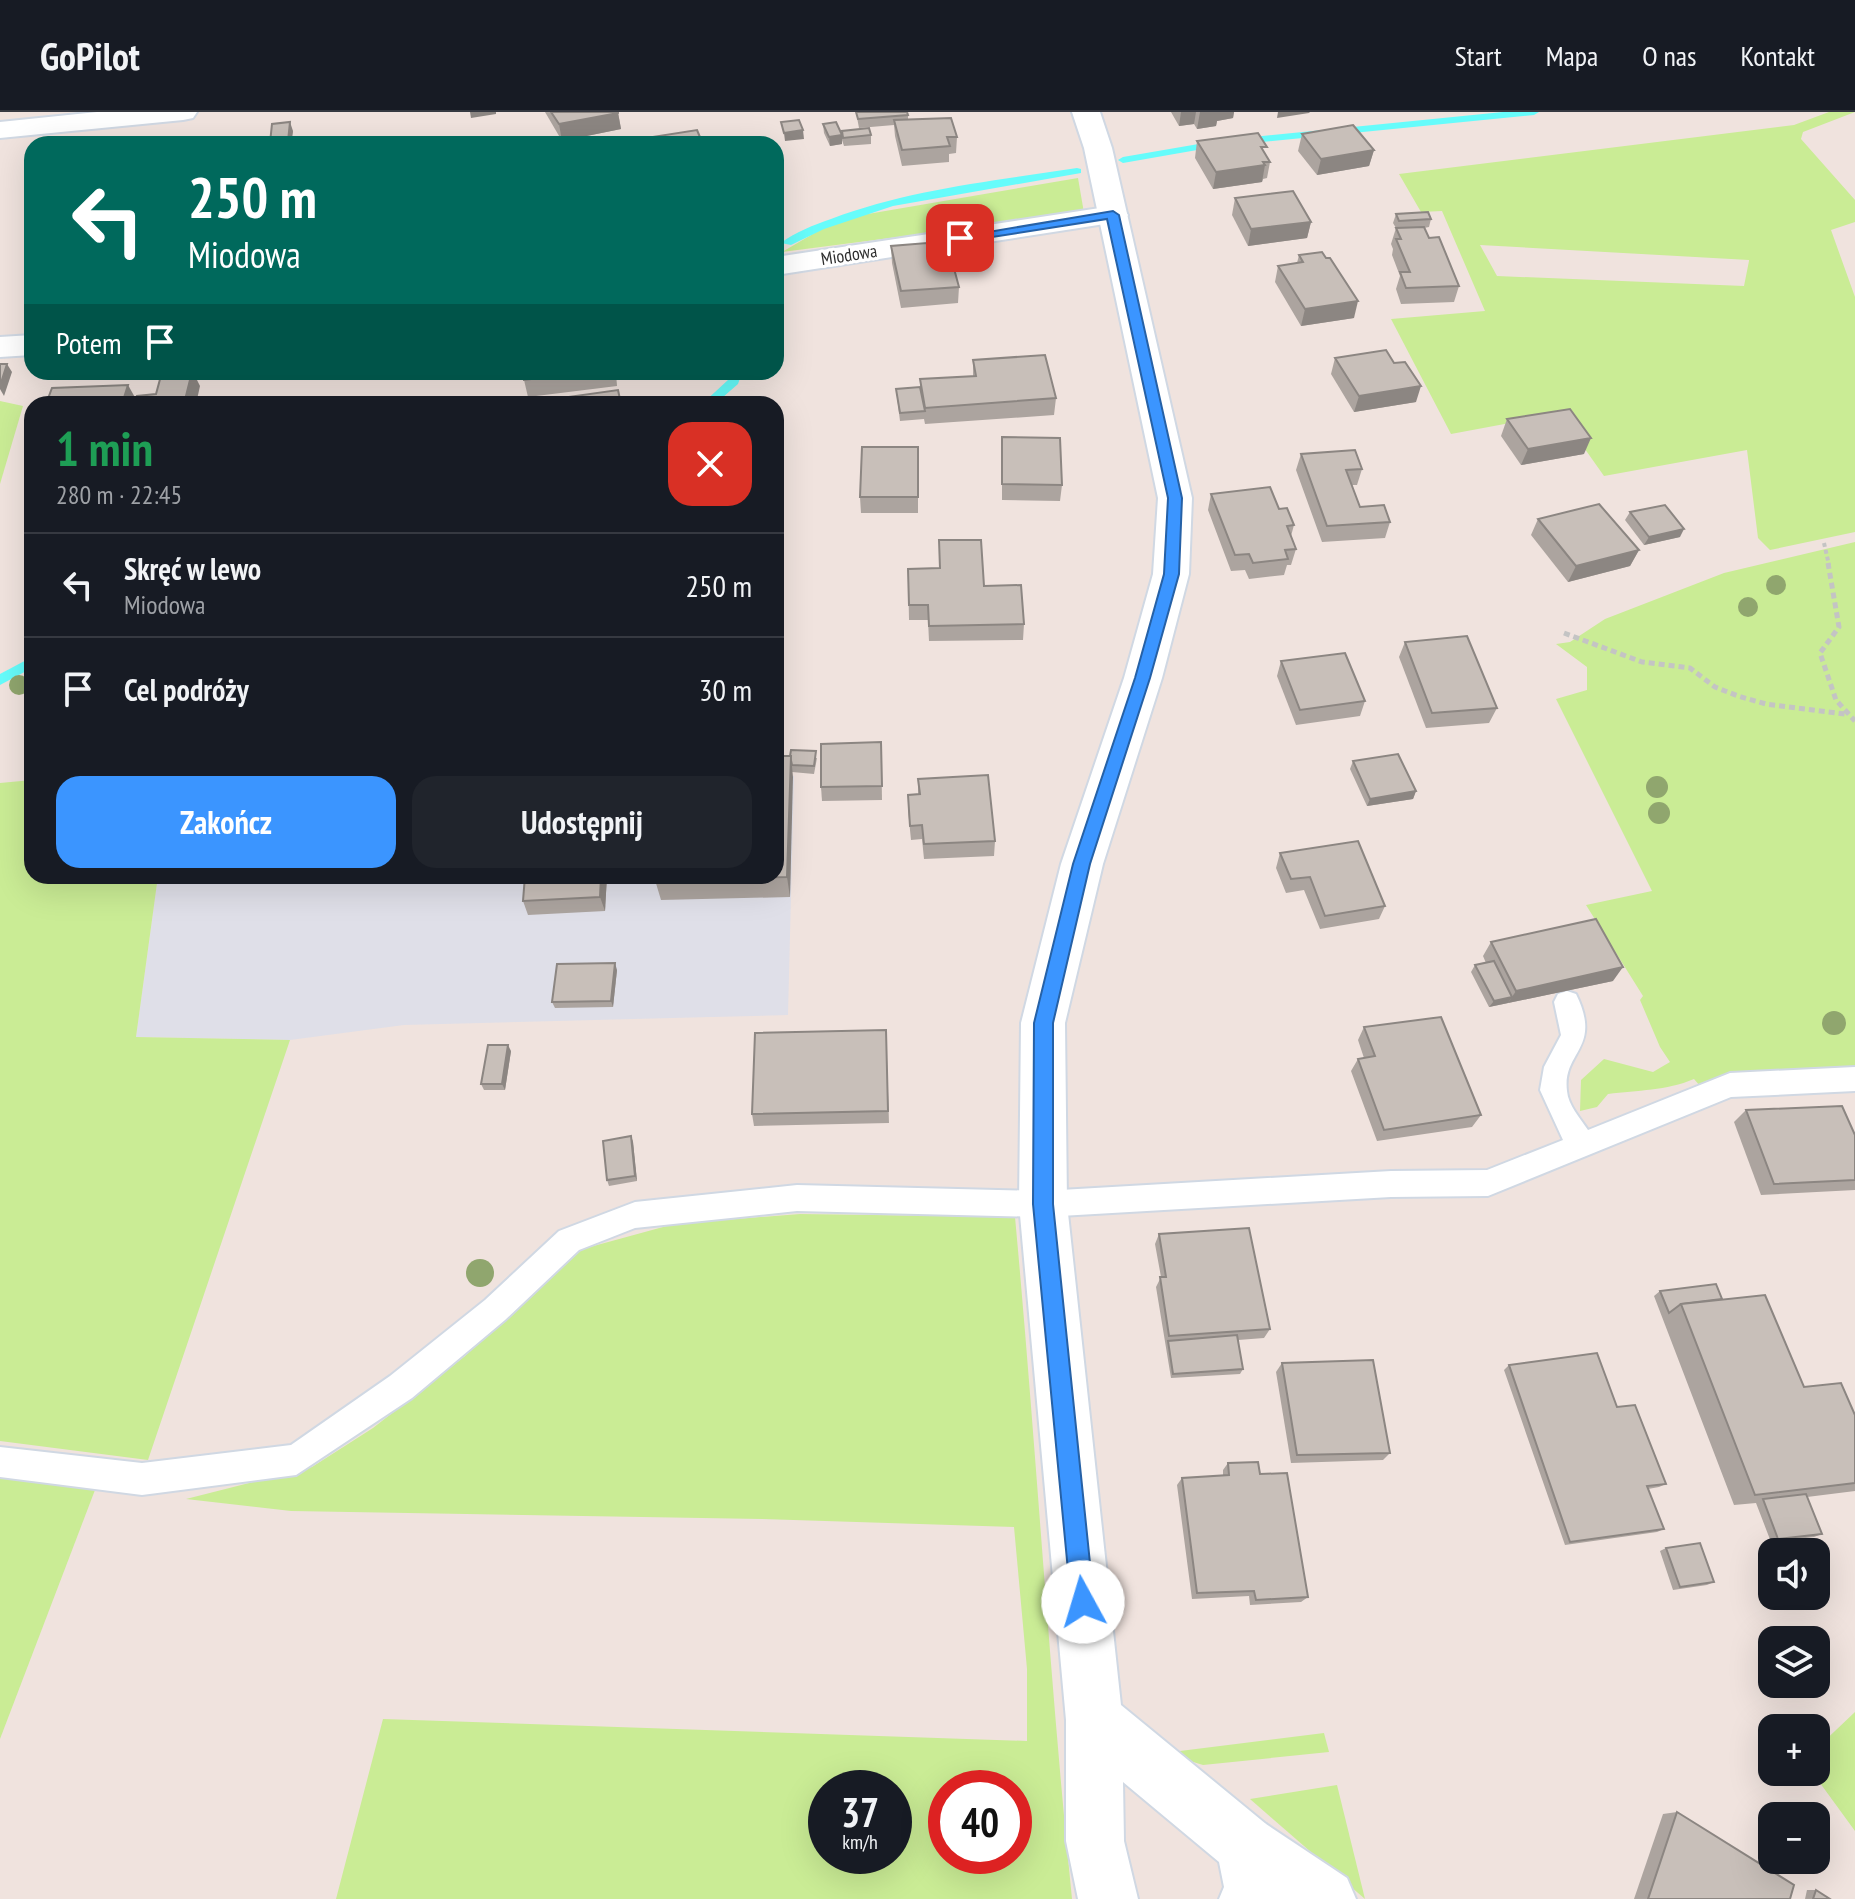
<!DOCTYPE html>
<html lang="pl">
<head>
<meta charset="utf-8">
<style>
	body { margin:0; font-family:"PT Sans Narrow",sans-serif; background:#20242c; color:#f1f3f6; height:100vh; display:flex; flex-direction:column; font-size:30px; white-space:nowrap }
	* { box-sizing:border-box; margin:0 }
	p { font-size:26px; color:#9ea1a6 }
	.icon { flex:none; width:44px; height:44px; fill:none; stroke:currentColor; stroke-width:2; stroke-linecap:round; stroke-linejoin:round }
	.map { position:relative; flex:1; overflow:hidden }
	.sheet { position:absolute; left:24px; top:284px; width:760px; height:488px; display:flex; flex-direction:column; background:#171b24; border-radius:24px; box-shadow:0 8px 32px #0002 }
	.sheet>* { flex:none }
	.guide { position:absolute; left:24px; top:24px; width:760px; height:244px; border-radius:24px; box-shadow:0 8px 32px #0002; background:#00695c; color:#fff; overflow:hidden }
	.fabs { position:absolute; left:1758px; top:1426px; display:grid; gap:16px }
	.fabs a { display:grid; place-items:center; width:72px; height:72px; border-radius:16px; background:#171b24; box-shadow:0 8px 32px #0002; font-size:40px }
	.speed { position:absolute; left:808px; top:1658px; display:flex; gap:16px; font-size:40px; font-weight:700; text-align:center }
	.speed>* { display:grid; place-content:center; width:104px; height:104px; border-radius:50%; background:#171b24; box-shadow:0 8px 32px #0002; line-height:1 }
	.speed small { font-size:20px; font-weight:400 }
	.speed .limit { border:12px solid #d22; background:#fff; color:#111 }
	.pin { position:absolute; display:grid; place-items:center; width:68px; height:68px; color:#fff; margin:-34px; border-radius:16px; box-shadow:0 4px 12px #0006 }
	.me { position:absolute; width:88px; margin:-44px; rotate:354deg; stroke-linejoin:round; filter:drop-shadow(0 0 6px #0008) }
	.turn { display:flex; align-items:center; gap:28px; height:168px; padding:0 32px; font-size:36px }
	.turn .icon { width:104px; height:104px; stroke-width:2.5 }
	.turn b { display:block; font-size:56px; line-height:68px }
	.then { display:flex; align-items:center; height:76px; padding:0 32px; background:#0003; gap:16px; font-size:30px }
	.round { display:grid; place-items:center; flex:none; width:84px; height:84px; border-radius:24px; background:#20242c }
	.summary { display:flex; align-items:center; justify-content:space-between; height:136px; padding:0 32px }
	h1 { font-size:48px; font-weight:800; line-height:60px; color:#1e9e55 }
	.primary-button { display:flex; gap:16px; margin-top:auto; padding:16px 32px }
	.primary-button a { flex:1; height:92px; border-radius:24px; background:#3b95ff; color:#fff; font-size:32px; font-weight:800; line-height:92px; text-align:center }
	.primary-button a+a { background:#20242c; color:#f1f3f6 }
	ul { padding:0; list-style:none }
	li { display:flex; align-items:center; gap:24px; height:104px; padding:0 32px; border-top:2px solid #363941 }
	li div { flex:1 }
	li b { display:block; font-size:30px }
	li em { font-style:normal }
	header { display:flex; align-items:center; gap:48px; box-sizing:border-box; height:112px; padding:0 40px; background:#171b24; border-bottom:2px solid #363941 }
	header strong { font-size:38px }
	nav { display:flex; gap:44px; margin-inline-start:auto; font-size:28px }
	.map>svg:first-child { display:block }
</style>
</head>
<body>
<header>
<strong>GoPilot</strong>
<nav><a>Start</a><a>Mapa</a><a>O nas</a><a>Kontakt</a></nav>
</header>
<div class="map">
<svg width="1855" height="1787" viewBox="0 0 1855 1787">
	<rect width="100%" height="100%" fill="#f0e3de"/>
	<polygon fill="#dfdfe8" points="794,664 788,903 404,913 290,928 136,925 158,764 776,764 776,665"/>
	<g fill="#caec95" fill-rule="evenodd">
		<path d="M 1829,0 L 1855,0 L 1803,20 L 1801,27 L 1855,88 L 1855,110 L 1831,118 L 1855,185 L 1855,420 L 1770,438 L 1758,426 L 1747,338 L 1604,364 L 1563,306 L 1547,304 L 1451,322 L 1391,207 L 1485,199 L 1442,99 L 1421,100 L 1399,62 L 1794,13 ZM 1480,133 L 1749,148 L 1749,149 L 1744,174 L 1497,164 Z"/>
		<polygon points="1078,66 1084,101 782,140 830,112 862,103"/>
		<polygon points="0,289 23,294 0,372"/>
		<path d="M 1855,430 L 1855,958 L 1700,974 L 1694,967 C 1666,979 1638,978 1608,982 L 1597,995 L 1580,999 L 1581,968 L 1604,947 L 1653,960 L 1670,950 L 1660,935 L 1640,888 L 1643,884 L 1586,793 L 1652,779 L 1556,587 L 1587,578 L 1587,555 L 1556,532 L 1570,530 L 1605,507 L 1724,461 Z"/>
		<polygon points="32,668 32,764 158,764 136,925 290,928 148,1348 0,1329 0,671"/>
		<path d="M 800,1102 L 1015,1105 C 1036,1332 1049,1560 1072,1787 L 336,1787 L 383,1607 L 1027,1629 L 1027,1557 L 1014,1415 L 762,1407 L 291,1399 L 186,1387 L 312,1355 L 373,1316 L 465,1244 L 568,1141 L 674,1112 ZM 826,1676 L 894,1676 L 894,1744 L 826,1744 ZM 946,1676 L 1014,1676 L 1014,1744 L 946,1744 Z"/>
		<polygon points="0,1363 95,1378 0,1627"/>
		<polygon points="1855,1600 1855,1719 1812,1660 1816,1660 1816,1637"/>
		<polygon points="1324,1621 1329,1640 1203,1653 1164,1641"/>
		<polygon points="1337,1673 1365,1787 1250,1687"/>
	</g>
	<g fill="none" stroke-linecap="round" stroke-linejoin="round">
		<g fill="#66fcfb" fill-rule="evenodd">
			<polygon points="1503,0 1539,0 1534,3 1243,32 1238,29 1243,26"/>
			<polygon points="1216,29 1221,32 1220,34 1123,51 1118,48 1123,45"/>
			<path d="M 1077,56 L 1081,57 L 1081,61 L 893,94 L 824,117 L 791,133 L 781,131 C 795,120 814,113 831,107 C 910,77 994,69 1077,56 Z"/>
			<polygon points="730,260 742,260 738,272 715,292 702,292 728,268"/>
			<polygon points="32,545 32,556 0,573 0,562"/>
		</g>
		<defs>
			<path id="lane" d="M 1567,879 L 1576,882 C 1603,937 1562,939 1567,979 C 1568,993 1580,1006 1588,1018 L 1730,961 L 1855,955 L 1855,979 L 1731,985 L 1488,1084 L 1391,1085 L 1043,1105 L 797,1099 L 635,1116 L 579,1138 L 505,1208 L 412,1286 L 296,1363 L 142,1383 L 0,1365 L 0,1335 L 142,1351 L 291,1333 L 390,1264 L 485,1188 L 559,1119 L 635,1090 L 797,1073 L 1043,1079 L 1391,1059 L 1487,1058 L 1563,1028 L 1540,978 L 1544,955 L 1561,923 L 1554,890 L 1558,882 Z"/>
			<g id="street">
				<polygon points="97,0 197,0 193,6 183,8 0,26 0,10"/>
				<polygon points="1113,94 1124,97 1128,103 1124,109 776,163 776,145"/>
				<polygon points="32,223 32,243 0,245 0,225"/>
				<polygon points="1245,1703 1266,1712 1347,1766 1356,1787 1273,1787 1224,1754 1215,1733 1224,1712"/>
			</g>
			<polygon id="secondary" points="1072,0 1100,0 1112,36 1192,386 1189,462 1162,566 1103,752 1065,911 1067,1092 1121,1593 1266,1712 1285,1779 1282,1787 1219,1787 1224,1775 1219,1750 1123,1670 1124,1729 1138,1787 1078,1787 1066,1729 1066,1608 1019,1092 1021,911 1061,752 1124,566 1153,462 1158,386 1084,36"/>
		</defs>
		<use href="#lane" stroke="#d0d8e3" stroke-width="4"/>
		<use href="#street" stroke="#d0d8e3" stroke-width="4"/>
		<use href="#secondary" stroke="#d0d8e3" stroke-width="4"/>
		<polyline stroke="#c4c4c4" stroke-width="4" stroke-dasharray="4 3" stroke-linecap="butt" points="1824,431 1829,453"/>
		<g stroke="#c4c4c4" stroke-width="5" stroke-dasharray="6 4" stroke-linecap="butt">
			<polyline points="1828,451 1839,515 1820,541 1836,588 1855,609"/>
			<polyline points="1564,521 1642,550 1690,556 1715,575 1738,584 1766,592 1845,602"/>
		</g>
		<use href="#lane" fill="#fff" fill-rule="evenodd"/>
		<use href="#street" fill="#fff" fill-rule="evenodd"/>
		<use href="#secondary" fill="#fff" fill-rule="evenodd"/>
	</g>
	<g fill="#90a66e">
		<circle cx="1776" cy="473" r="10"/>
		<circle cx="1748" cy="495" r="10"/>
		<circle cx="19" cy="573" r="10"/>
		<circle cx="1657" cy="675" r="11"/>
		<circle cx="1659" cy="701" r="11"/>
		<circle cx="1834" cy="911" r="12"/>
		<circle cx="480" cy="1161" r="14"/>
	</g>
	<g fill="#aca49f">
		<polygon points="545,0 618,0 621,17 562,29"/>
		<polygon points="856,0 908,3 908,7 957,25 956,41 949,42 949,50 902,54 895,24 894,13 859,16"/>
		<polygon points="1171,0 1234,0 1233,6 1217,9 1216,14 1197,17 1194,12 1179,14"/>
		<polygon points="823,12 842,23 871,23 871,32 844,34 842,28 842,32 830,34 824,21"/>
		<polygon points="293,19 291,32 271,32 270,31"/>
		<polygon points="1302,22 1374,38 1369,54 1317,63 1298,39"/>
		<polygon points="1197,29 1266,43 1270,50 1267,66 1263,67 1262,70 1213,77 1195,46"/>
		<polygon points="1235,86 1311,110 1307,126 1248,134 1232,103"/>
		<polygon points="1396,102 1431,107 1429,115 1424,116 1429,126 1459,174 1454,190 1401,192 1396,177 1400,164 1392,143 1393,137 1391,132 1396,116 1393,111"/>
		<polygon points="891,134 929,139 959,175 958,191 901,196 892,151"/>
		<polygon points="1299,143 1326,146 1354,206 1301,214 1275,170 1278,154 1297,151"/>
		<polygon points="1335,246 1416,290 1354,300 1331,262"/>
		<polygon points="973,248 1056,286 1054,303 925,312 924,307 900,309 896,277 920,275 920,267 973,264"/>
		<polygon points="524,260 616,260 617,274 528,285 524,268"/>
		<polygon points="1507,307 1584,342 1521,353 1501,324"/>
		<polygon points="1002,325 1062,373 1060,389 1002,388"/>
		<polygon points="918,335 918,401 861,401 860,385"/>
		<polygon points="1301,342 1362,357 1357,373 1351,373 1360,395 1390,410 1385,426 1322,430 1296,358"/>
		<polygon points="1211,382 1279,397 1294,413 1291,424 1296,437 1291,453 1287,453 1284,463 1249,467 1245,458 1231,459 1208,398"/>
		<polygon points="1630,400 1680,425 1644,433 1625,408"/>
		<polygon points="1538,407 1639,438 1630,454 1568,470 1531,423"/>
		<polygon points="939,428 984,474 1024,512 1023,528 929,529 928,508 909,508 908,457 939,456"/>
		<polygon points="1405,530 1497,596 1489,611 1426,616 1399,545"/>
		<polygon points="1281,549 1365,589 1360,604 1296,613 1277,564"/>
		<polygon points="881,630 882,688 822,689 821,675"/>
		<polygon points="776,644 817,646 814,662 792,660 790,785 661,788 655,768"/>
		<polygon points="1353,649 1416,679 1413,687 1367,694 1350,657"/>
		<polygon points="918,667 995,729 994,744 924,747 922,727 911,728 908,698 908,683 918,682"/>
		<polygon points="1280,741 1385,794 1379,807 1320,817 1304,778 1286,781 1276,756"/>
		<polygon points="607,764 605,799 528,803 523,789"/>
		<polygon points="1491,830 1613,869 1489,895 1471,860 1475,853 1486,851 1483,844"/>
		<polygon points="617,858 613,895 555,896 552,890"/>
		<polygon points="1364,915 1481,1003 1472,1015 1377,1029 1351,959 1358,947 1364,946 1358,928"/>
		<polygon points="886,918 889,1011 754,1014 752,1002"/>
		<polygon points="511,939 505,978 484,978 481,972"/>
		<polygon points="1746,998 1855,1023 1855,1078 1761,1083 1734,1010"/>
		<polygon points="631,1024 633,1030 637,1069 609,1074 607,1068"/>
		<polygon points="1159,1122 1270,1217 1264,1226 1238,1228 1243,1257 1240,1262 1171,1266 1156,1175 1161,1165 1155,1132"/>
		<polygon points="1660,1179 1722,1187 1804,1275 1855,1303 1855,1379 1807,1385 1822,1422 1814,1425 1771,1430 1756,1391 1734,1393 1654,1184"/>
		<polygon points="1282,1251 1390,1341 1383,1348 1291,1351 1276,1260"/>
		<polygon points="1509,1253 1617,1295 1666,1372 1659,1375 1648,1377 1664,1417 1657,1420 1565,1433 1504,1258"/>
		<polygon points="1228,1351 1260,1362 1308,1485 1301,1490 1250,1493 1249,1484 1192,1487 1177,1373 1182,1366 1223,1364 1223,1358"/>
		<polygon points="1666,1436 1714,1470 1707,1473 1673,1478 1660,1439"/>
		<polygon points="1677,1700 1790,1787 1634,1787 1663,1702"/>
		<polygon points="1807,1778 1816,1778 1830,1787 1805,1787"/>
	</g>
	<g fill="#8c8682">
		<polygon points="470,0 496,0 496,2 471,6"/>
		<polygon points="1181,0 1196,0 1194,12 1179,14"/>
		<polygon points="1200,0 1234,0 1233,6 1217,9 1216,14 1197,17"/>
		<polygon points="1278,0 1310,0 1309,1 1277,6"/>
		<polygon points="618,1 621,17 562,29 559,12"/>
		<polygon points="290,10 293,19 291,32 289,32 288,29"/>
		<polygon points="803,18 804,27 785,29 784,21"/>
		<polygon points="842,23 842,32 830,34 829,25"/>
		<polygon points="1374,38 1369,54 1317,63 1321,47"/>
		<polygon points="1265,53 1262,70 1213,77 1216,60"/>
		<polygon points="1311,110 1307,126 1248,134 1251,117"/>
		<polygon points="1358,189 1354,206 1301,214 1305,197"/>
		<polygon points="7,252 12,260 4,284 0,277 0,274"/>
		<polygon points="192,260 193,260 200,274 196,292 184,292"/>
		<polygon points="128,273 137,289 136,292 122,292"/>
		<polygon points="1421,274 1416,290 1354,300 1359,284"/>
		<polygon points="1591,326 1584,342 1521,353 1528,337"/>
		<polygon points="1684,417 1680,425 1644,433 1649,425"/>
		<polygon points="1639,438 1630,454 1568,470 1576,454"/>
		<polygon points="791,644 793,665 790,785 787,765"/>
		<polygon points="1416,679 1413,687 1367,694 1370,687"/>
		<polygon points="601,764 607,764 605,799 600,785"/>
		<polygon points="615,851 617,858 613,895 611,889"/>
		<polygon points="1623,855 1613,869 1508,891 1516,879"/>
		<polygon points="1512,885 1508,891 1489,895 1494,889"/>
		<polygon points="508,933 511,939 505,978 502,972"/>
		<polygon points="631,1024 633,1030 637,1069 635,1064"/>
	</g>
	<g fill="#c8bfb9" stroke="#8c8682" stroke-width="2">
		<polygon points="551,0 618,0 618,1 559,12"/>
		<polygon points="856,0 907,0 908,3 858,7"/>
		<polygon points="951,6 957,25 947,25 950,34 902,38 894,8"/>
		<polygon points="799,8 803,18 784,21 781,10"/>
		<polygon points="290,10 288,29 270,31 272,12"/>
		<polygon points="836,10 842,23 829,25 823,12"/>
		<polygon points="1353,13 1374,38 1321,47 1302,22"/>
		<polygon points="869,16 871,23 843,26 842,19"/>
		<polygon points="697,18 702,30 713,28 715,32 648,32 646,26"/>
		<polygon points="1258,21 1267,35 1261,35 1270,50 1263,50 1265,53 1216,60 1197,29"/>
		<polygon points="1293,79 1311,110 1251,117 1235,86"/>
		<polygon points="1428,100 1431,107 1399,109 1396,102"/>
		<polygon points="1424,115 1429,126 1439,125 1459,174 1406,176 1400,160 1410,160 1396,127 1401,127 1396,116"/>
		<polygon points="927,131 929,139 949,138 959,175 901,179 891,134"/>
		<polygon points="1322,140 1326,146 1330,146 1358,189 1305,197 1278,154 1303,150 1299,143"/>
		<polygon points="1386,238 1394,251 1405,250 1421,274 1359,284 1335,246"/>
		<polygon points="1045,243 1056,286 925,296 920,267 976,264 973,248"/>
		<polygon points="0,252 7,252 0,274"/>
		<polygon points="162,260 192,260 184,292 135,292 137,284 156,282"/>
		<polygon points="524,260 593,260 524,268"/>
		<polygon points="128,273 122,292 46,292 52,276"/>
		<polygon points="920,275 925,299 900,301 896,277"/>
		<polygon points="618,278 621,292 570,292 568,285"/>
		<polygon points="1570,297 1591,326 1528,337 1507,307"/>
		<polygon points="1002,325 1060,326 1062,373 1002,372"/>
		<polygon points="862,335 918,335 918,385 860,385"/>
		<polygon points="1355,338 1362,357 1346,358 1360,395 1384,393 1390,410 1327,414 1301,342"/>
		<polygon points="1270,375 1279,397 1287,396 1294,413 1287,414 1296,437 1285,438 1288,447 1253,451 1249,442 1235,443 1211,382"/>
		<polygon points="1599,392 1639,438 1576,454 1538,407"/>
		<polygon points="1665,393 1684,417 1649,425 1630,400"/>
		<polygon points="939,428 981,428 984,474 1021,473 1024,512 929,514 928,493 909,493 908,457 940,456"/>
		<polygon points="1467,524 1497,596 1432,601 1405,530"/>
		<polygon points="1345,541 1365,589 1300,598 1281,549"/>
		<polygon points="881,630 882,674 821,675 821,632"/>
		<polygon points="791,638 816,639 814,654 792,653 790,644"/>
		<polygon points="1398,642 1416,679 1370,687 1353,649"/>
		<polygon points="776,644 791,644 787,765 655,768 655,764 776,764"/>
		<polygon points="988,663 995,729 924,732 922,713 910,714 908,683 920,682 918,667"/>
		<polygon points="1358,729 1385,794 1325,804 1310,765 1291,767 1280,741"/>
		<polygon points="525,764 601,764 600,785 523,789"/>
		<polygon points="1596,807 1623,855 1516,879 1491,830"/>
		<polygon points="1494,849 1512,885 1494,889 1475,853"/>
		<polygon points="615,851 611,889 552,890 557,852"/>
		<polygon points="1441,905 1481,1003 1384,1018 1358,947 1375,944 1364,915"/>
		<polygon points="886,918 888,999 752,1002 755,921"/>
		<polygon points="488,933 508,933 502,972 481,972"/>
		<polygon points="1842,994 1855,1023 1855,1068 1774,1072 1746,998"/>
		<polygon points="631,1024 635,1064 607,1068 603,1029"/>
		<polygon points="1249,1116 1270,1217 1169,1224 1160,1165 1166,1165 1159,1122"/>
		<polygon points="1716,1172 1722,1187 1681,1192 1669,1201 1660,1179"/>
		<polygon points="1765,1183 1804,1275 1841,1271 1855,1303 1855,1371 1755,1383 1681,1192"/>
		<polygon points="1237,1223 1243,1257 1173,1262 1168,1229"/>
		<polygon points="1597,1241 1617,1295 1635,1293 1666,1372 1647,1374 1664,1417 1570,1430 1509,1253"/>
		<polygon points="1373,1248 1390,1341 1297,1343 1282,1251"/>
		<polygon points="1258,1350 1260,1362 1287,1361 1308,1485 1256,1488 1254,1479 1197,1481 1182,1366 1229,1363 1228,1351"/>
		<polygon points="1806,1382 1822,1422 1778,1427 1763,1387"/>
		<polygon points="1700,1431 1714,1470 1680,1475 1666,1436"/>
		<polygon points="1677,1700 1794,1773 1790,1787 1648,1787"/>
		<polygon points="1816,1778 1830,1787 1813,1787"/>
	</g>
	<polygon fill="#3b95ff" stroke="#2661a6" stroke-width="2" points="1113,99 1119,103 1182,386 1179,462 1150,566 1090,752 1053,911 1053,1092 1094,1490 1091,1498 1083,1501 1075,1498 1071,1490 1033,1092 1034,911 1073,752 1135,566 1164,462 1168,386 1107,107 960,130 953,126"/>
	<g text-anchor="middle" stroke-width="6" stroke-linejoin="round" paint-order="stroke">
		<g font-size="18" fill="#2d2d2d" stroke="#fff">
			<text transform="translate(849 143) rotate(-9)" y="6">Miodowa</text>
		</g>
	</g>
</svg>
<div class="fabs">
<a><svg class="icon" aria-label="sound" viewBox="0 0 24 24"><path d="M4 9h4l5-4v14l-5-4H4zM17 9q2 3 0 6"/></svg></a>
<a><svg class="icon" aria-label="layers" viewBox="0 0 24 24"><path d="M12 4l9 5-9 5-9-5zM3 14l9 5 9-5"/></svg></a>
<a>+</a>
<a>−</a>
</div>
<div class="speed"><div>37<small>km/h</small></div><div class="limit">40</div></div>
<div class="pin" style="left:960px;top:126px;background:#d93025"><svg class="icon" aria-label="arrive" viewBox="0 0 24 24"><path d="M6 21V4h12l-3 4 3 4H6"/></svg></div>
<svg class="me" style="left:1083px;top:1490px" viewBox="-20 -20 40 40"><circle r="19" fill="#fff"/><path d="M0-13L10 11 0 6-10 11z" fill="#3b95ff"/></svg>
<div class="guide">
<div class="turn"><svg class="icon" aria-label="left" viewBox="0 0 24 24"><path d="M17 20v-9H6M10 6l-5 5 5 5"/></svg><div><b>250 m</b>Miodowa</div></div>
<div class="then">Potem<svg class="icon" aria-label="arrive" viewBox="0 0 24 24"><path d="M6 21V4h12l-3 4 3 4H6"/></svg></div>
</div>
<section class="sheet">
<div class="summary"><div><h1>1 min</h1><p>280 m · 22:45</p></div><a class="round" style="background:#d93025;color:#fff"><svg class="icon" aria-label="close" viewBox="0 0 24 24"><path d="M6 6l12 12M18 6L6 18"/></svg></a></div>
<ul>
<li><svg class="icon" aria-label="left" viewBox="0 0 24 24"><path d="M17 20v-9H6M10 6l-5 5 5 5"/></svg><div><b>Skręć w lewo</b><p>Miodowa</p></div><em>250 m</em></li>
<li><svg class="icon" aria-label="arrive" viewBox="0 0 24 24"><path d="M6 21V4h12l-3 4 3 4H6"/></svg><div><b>Cel podróży</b></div><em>30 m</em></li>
</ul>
<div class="primary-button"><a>Zakończ</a><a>Udostępnij</a></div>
</section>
</div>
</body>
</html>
